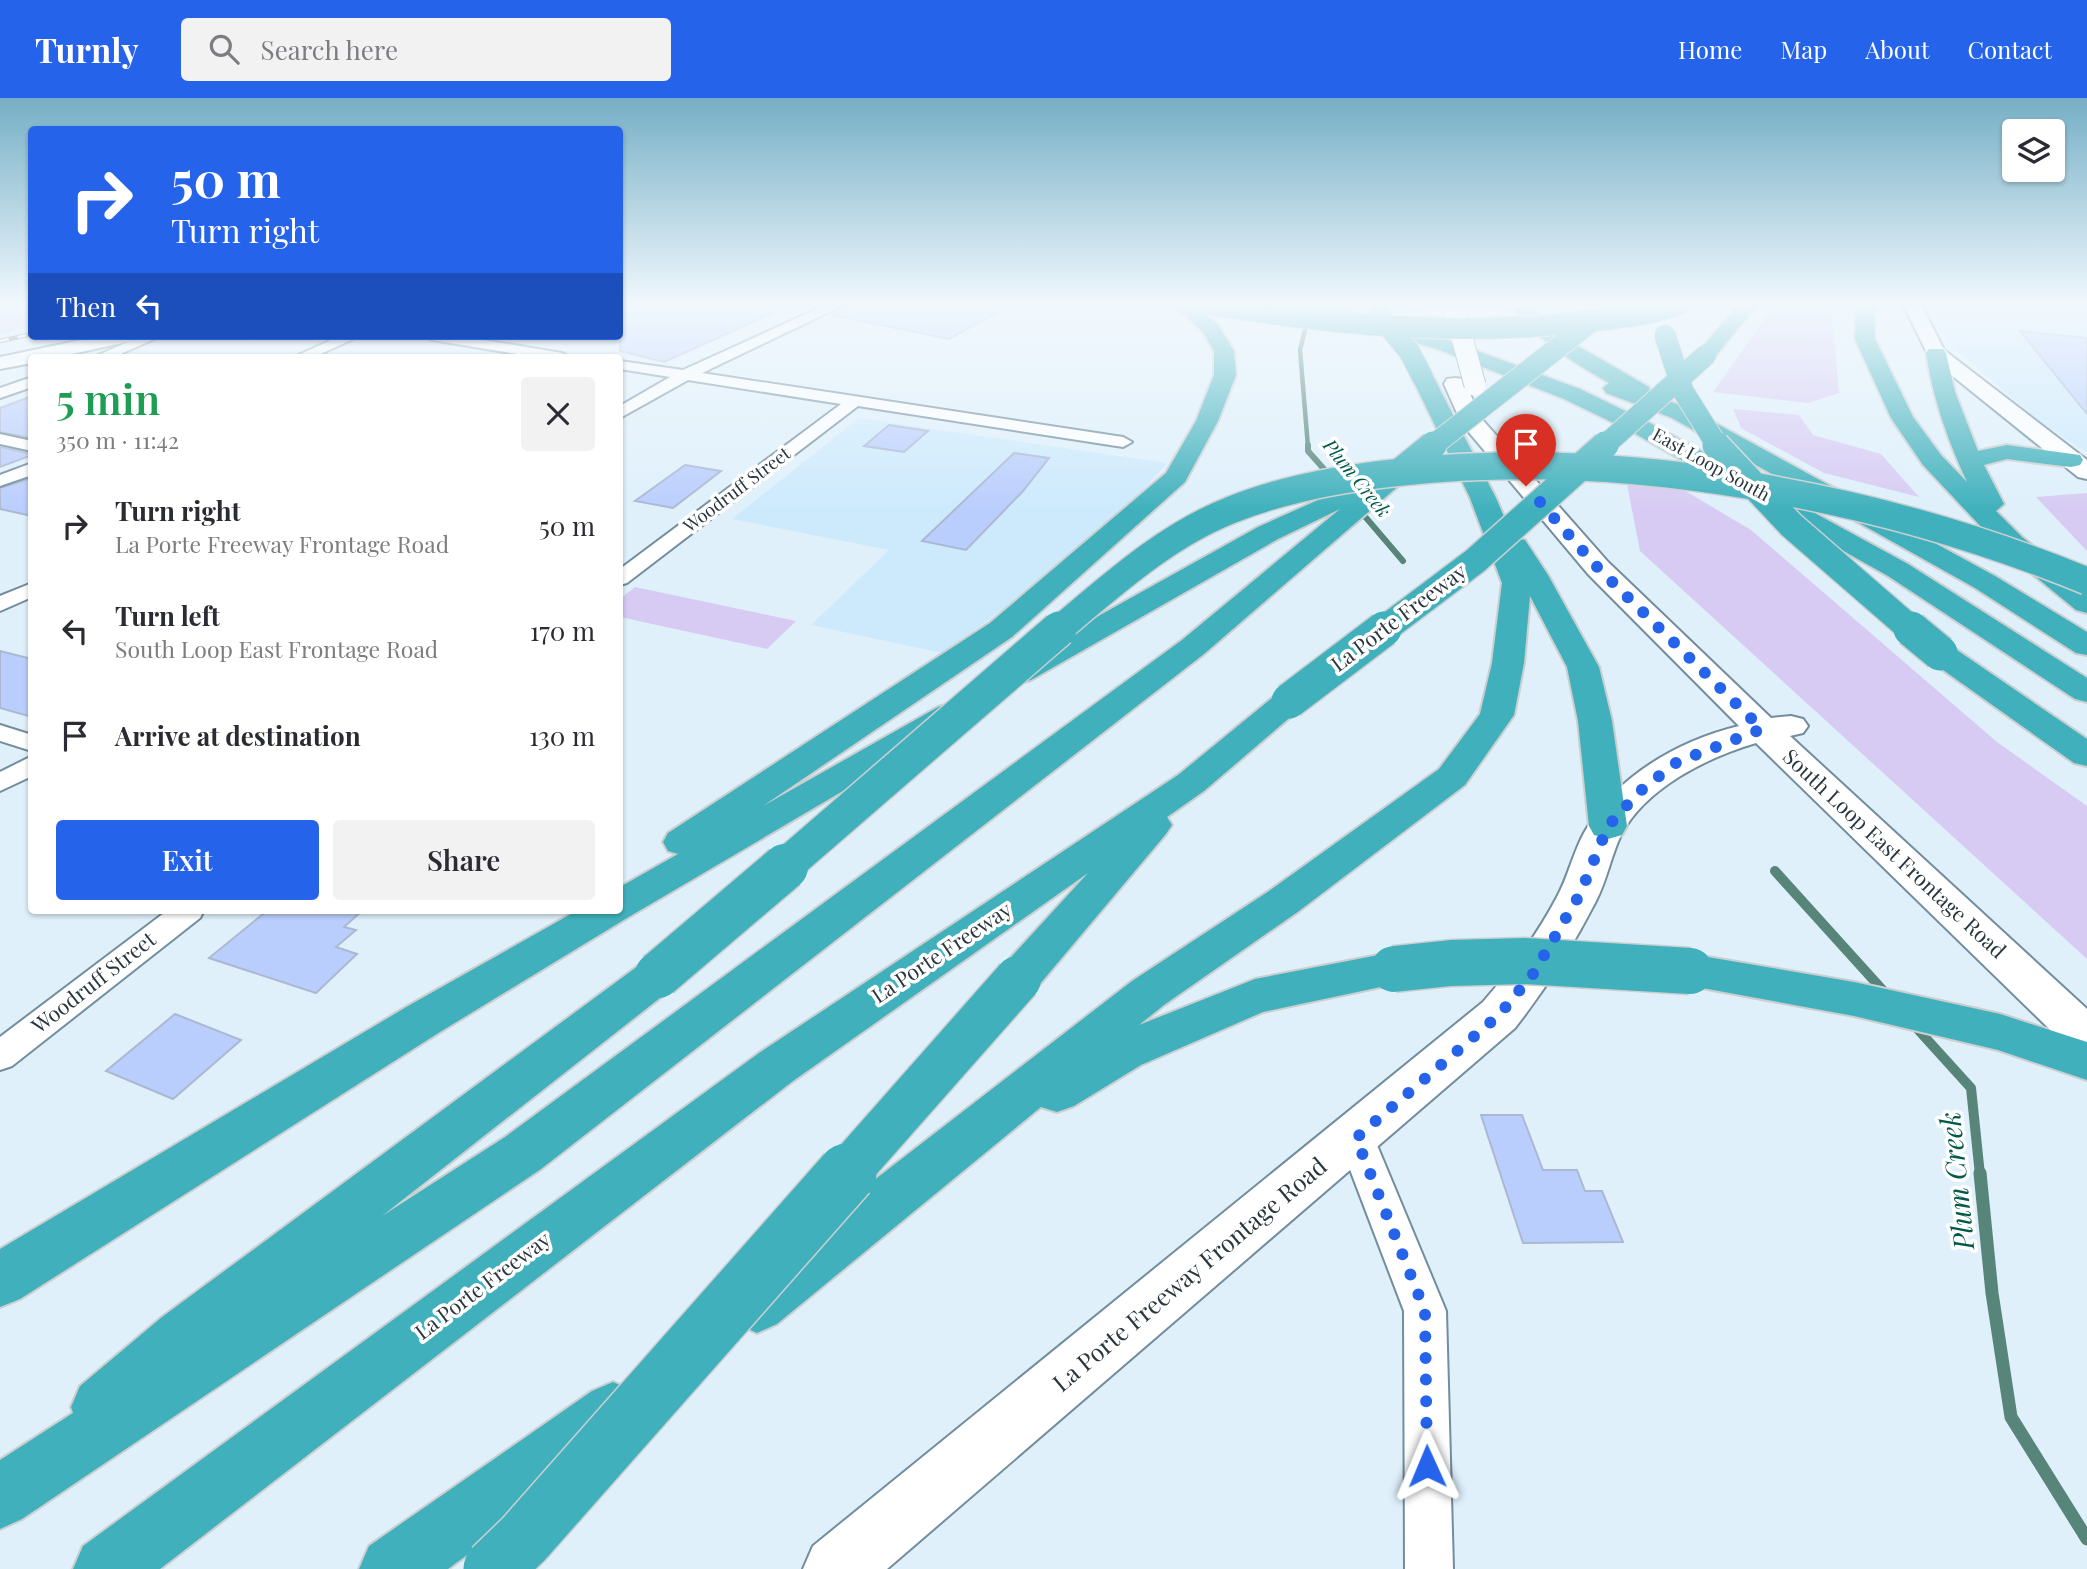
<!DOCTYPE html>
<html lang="en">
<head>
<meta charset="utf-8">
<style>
	body { margin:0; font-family:"Playfair Display",serif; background:#f2f2f3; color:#2b2b33; height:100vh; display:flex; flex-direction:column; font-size:26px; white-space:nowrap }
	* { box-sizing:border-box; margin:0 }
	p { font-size:23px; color:#7c7c81 }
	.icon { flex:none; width:38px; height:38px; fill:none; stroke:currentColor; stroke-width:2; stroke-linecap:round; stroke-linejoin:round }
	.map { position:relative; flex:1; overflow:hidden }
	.drawer { position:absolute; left:28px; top:256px; width:595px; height:560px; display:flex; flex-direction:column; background:#fff; border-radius:7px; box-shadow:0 2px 5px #0004 }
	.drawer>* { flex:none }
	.hud { position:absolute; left:28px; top:28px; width:595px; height:214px; border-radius:7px; box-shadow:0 2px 5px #0004; background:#2563eb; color:#fff; overflow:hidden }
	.tools { position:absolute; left:2002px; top:21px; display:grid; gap:14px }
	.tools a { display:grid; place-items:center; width:63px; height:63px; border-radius:7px; background:#fff; box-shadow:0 2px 5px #0004; font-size:35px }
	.pin { position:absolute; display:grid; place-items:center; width:60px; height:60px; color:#fff; margin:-72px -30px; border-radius:50% 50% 50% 0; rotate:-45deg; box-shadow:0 0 7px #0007 }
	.pin .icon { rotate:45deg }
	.me { position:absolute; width:77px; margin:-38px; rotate:359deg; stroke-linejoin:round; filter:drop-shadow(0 0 5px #0008) }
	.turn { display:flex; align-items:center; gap:24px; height:147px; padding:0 28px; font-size:32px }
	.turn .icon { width:91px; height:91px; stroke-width:2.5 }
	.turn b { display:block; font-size:49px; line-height:60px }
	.then { display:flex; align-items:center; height:66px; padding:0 28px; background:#0003; gap:14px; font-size:26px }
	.round { display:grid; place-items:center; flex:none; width:74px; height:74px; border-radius:7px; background:#f2f2f3 }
	.summary { display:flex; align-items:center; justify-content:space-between; height:119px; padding:0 28px }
	h1 { font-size:42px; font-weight:600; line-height:52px; color:#1e9e55 }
	.primary-button { display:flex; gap:14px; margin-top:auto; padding:14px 28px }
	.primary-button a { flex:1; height:80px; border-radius:7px; background:#2563eb; color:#fff; font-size:28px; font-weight:600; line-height:80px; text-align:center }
	.primary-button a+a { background:#f2f2f3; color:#2b2b33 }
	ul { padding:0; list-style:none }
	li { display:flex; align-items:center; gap:21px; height:105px; padding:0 28px }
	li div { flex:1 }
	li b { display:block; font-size:26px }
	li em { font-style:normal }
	header { display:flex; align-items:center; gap:42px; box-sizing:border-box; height:98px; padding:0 35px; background:#2563eb; color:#fff }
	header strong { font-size:33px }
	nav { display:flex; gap:38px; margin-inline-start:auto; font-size:24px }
	.search { width:490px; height:63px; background:#f2f2f3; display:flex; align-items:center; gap:18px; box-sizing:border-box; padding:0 24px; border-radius:7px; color:#7c7c81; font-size:26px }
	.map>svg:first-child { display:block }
</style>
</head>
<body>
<header>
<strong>Turnly</strong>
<div class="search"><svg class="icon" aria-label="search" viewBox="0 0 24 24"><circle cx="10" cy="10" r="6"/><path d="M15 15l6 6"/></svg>Search here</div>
<nav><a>Home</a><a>Map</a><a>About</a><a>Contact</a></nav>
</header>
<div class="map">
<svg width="2087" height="1471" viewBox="0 0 2087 1471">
	<rect width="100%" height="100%" fill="#dff0fb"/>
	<g fill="#cdeafd">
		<polygon points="1932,206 2087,206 2087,355 2039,323 1952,248 1932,216"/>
		<polygon points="859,320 1167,365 1122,415 1043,483 942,555 811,527 889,452 732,421"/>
	</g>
	<g fill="#d7cbf3">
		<polygon points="0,206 31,206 31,229 0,236"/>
		<polygon points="1775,206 1831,206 1839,295 1808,305 1713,294"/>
		<polygon points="1733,311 1799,317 1813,337 1881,356 1919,399 1824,375 1741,330"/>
		<polygon points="1624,371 1662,379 1751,432 1997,644 2087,708 2087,861 1640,453"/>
		<polygon points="2087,395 2087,453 2036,399"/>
		<polygon points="635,489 796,523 767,551 620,519 620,501"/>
	</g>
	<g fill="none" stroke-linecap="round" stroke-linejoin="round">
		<polyline stroke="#57857a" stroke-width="4.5" points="1306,228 1300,252 1308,349"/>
		<g stroke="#57857a" stroke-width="6">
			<polyline points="1308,347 1308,353 1331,379"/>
			<polyline points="1356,408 1403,463"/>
		</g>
		<g stroke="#57857a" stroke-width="10">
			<polyline points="1775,773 1888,898"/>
			<polyline points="1913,926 1971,990 1980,1077"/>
		</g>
		<polyline stroke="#57857a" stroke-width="13" points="1980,1075 1992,1195 2011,1319 2087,1441"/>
	</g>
	<g fill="#bacefd" stroke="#acb8d2" stroke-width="2">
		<polygon points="620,206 793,206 664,264 620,253"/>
		<polygon points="848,206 1013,206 949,241 832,217"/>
		<polygon points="2020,233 2087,240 2087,316"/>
		<polygon points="32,298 32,340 0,334 0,310"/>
		<polygon points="889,327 928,333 904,354 864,348"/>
		<polygon points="0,349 32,356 32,357 0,369"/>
		<polygon points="1014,355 1049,360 1023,393 966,452 922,443"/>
		<polygon points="685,367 721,373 673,410 635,403"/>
		<polygon points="32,380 32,418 0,411 0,390"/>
		<polygon points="0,553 32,561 32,619 0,610"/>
		<polygon points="268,812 363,812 344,829 356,832 336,849 357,856 316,895 209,860"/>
		<polygon points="175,916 241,942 173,1001 106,973"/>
		<polygon points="1481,1017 1522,1017 1543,1072 1577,1072 1585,1093 1602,1093 1623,1144 1523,1145"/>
	</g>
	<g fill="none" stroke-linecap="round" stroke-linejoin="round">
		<defs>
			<g id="street">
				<polygon points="828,206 846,206 702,275 1123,339 1132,344 1123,349 858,308 627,485 620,487 620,471 841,306 688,282 620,320 620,308 670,279 620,271 620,263 683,272"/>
				<polygon points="141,238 161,238 114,259 94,259"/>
				<polygon points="340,238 360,238 314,259 294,259"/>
				<polygon points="425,238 459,238 562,255 569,259 535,259 432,242"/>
				<polygon points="32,279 32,289 0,300 0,290"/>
				<polygon points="0,336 32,343 32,353 0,346"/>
				<polygon points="32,365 32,377 0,388 0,377"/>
				<polygon points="32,485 32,499 0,513 0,498"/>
				<polygon points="0,627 32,637 32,653 0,643"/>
				<polygon points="32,658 32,678 0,693 0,674"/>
				<polygon points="168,812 204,812 200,820 12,968 0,972 0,939"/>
				<polygon points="1356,1024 1369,1029 1374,1040 1446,1213 1453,1471 1405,1471 1404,1213 1338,1040 1343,1029"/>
			</g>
			<g id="secondary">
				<polygon points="1903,206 1921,206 1944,252 2087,362 2087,381 2078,379 1929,259"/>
				<polygon points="100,238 139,238 136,242 58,259 32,259 32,265 0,271 0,259"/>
				<path d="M 1455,280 L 1463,281 L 1466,286 L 1480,319 L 1608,464 L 1771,620 L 1791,618 L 1803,621 L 1808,628 L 1803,635 L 1790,638 L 2087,911 L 2087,958 L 2071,952 L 1756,645 C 1708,659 1645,690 1621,737 C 1611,758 1607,782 1596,803 C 1573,848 1546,890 1515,930 L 887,1471 L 803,1471 L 813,1448 L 1483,904 C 1511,872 1537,837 1557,799 C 1568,779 1573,755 1584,735 C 1616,678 1678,643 1739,628 L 1588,476 L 1462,326 L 1444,286 L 1447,281 Z"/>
			</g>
			<g id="highway">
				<polygon points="1173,206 1193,206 1218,227 1234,253 1236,277 1218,323 1185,384 1012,539 763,708 938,609 950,606 962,609 967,616 962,623 627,820 440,934 20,1201 0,1209 0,1151 408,908 578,812 620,812 620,789 678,756 668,753 663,744 668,735 990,525 1166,375 1196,323 1214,277 1214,253 1203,234"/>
				<polygon points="1295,206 1324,206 1451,243 1580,291 1648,324 1908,466 2087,580 2087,604 2075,601 1888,478 1632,334 1564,301 1437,251 1297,210"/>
				<path d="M 1511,206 L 1530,206 L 1566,241 L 1649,289 L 1650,296 L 1688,310 L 1995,478 L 2087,534 L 2087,557 L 2076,555 L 1975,490 L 1672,320 L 1606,295 L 1603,290 L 1609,285 C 1572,264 1535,241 1511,206 Z"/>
				<polygon points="1622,206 1611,213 1602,207 1602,206"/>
				<polygon points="1739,206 1758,206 1713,261 1699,261 1696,257 1699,253"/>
				<path d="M 1856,206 L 1874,206 L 1875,241 L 1913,319 L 1941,357 L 1967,384 C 1948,343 1933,301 1926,255 L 1929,251 L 1943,251 L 1946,255 L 1955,294 L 1978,353 L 2007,347 L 2080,357 L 2083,362 L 2080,367 L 2071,369 L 2007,361 L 1984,367 L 2004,406 L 1996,413 L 2022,439 L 2087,491 L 2087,515 L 2076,512 L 2002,451 L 1923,367 L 1891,320 L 1855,241 Z"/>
				<polygon points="1422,272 1430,273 1433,278 1496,400 1513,440 1525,442 1548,477 1599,569 1612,623 1627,728 1622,737 1608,741 1594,737 1589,728 1578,623 1567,569 1530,498 1524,565 1514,617 1465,687 1299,813 1164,907 1139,927 1255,881 1394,854 1409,859 1416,871 1409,883 1263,914 1141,967 1074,1008 1057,1014 1041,1009 777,1226 757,1235 737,1226 729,1207 737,1188 1132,883 1269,793 1439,671 1480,616 1492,565 1502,485 1470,400 1411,278 1414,273"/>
				<polygon points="1401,366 1410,368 1413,373 1410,378 1204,556 541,1071 22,1421 0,1431 0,1362 73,1315 71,1309 80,1288 162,1219 642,865 658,860 674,865 680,877 674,889 382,1118 505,1039 1182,542 1340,411 1278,441 1031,582 1020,585 1009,582 1004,575 1009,568 1258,429 1349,388 1358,385 1368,388 1392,368"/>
				<polygon points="1940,545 1951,548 2087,641 2087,668 2074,665 1929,562 1924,555 1929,548"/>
				<polygon points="1289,593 1301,596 1306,603 1301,610 1204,693 1167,719 1172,727 1166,736 1034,893 1018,898 1002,893 996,881 1002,869 1088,775 793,983 160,1471 73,1471 83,1448 759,955 1178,677 1277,596"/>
				<polygon points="1690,856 1854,884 2000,916 2087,944 2087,982 1998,952 1854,918 1675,885 1668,873 1675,861"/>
				<polygon points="613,1284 634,1293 643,1314 634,1335 448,1471 359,1471 369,1448 592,1293"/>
			</g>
		</defs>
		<use href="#street" stroke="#728d9e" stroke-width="4"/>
		<use href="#secondary" stroke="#728d9e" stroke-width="4"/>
		<use href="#highway" stroke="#cccfd0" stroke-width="4"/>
		<use href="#street" fill="#fff" fill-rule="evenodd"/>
		<use href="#secondary" fill="#fff" fill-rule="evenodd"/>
		<use href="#highway" fill="#40b1bc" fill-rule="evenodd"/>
		<defs>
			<polyline id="rail" points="0,243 32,236"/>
		</defs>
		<use href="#rail" stroke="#65737b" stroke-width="4.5"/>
		<use href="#rail" stroke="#fff" stroke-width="2.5" stroke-dasharray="9" stroke-linecap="butt"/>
		<defs>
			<polyline id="secondary-bridge" points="1453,207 1475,287"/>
			<g id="highway-bridge-far4">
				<path d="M 1208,206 C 1331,226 1455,239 1580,224 C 1613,221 1648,218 1679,206"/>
				<polyline points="1379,217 1409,253 1422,278"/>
				<polyline points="1665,237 1683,293 1718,349"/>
				<polyline points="1431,349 1593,222"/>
				<polyline points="1603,349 1706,257"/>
			</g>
			<g id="highway-bridge-far3">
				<polyline points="1716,347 1791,427 1913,533"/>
				<polyline points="1401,373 1433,347"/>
				<path d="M 1057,533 C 1111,488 1165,438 1231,412 C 1285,390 1344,380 1402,374 C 1625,350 1880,398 2087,483"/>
				<polyline points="1382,533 1475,463 1605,347"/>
			</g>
			<g id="highway-bridge-far2">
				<polyline points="1911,531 1940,555"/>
				<polyline points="1289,603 1384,531"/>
				<polyline points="783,770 1059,531"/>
			</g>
			<g id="highway-bridge-far1">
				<polyline points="1394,871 1451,865 1524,863 1690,873"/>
				<polyline points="658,877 785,769"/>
				<polyline points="845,1077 1018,881"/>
			</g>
			<polyline id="highway-bridge" points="493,1471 524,1441 847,1075"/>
		</defs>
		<use href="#secondary-bridge" stroke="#728d9e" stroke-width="23" stroke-linecap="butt"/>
		<use href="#highway-bridge-far4" stroke="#cccfd0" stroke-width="23" stroke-linecap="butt"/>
		<use href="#highway-bridge-far3" stroke="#cccfd0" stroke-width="30" stroke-linecap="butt"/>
		<use href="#highway-bridge-far2" stroke="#cccfd0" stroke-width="38" stroke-linecap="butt"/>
		<use href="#highway-bridge-far1" stroke="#cccfd0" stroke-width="49" stroke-linecap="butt"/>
		<use href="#highway-bridge" stroke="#cccfd0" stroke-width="62" stroke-linecap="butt"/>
		<use href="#secondary-bridge" stroke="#fff" stroke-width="21"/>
		<use href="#highway-bridge-far4" stroke="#40b1bc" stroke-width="21"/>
		<use href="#highway-bridge-far3" stroke="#40b1bc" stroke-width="27"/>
		<use href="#highway-bridge-far2" stroke="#40b1bc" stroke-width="35"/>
		<use href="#highway-bridge-far1" stroke="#40b1bc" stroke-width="46"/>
		<use href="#highway-bridge" stroke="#40b1bc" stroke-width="59"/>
	</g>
	<linearGradient id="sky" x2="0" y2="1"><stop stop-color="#75afc6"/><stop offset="0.5" stop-color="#f1f8fd"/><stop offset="1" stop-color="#f1f8fd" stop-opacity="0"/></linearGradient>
	<rect width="2087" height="412" fill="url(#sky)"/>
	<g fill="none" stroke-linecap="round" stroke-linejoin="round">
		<polyline stroke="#2563eb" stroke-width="12" stroke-dasharray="0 21.6" points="1427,1368 1425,1213 1356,1040 1499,917 1533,876 1580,796 1608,728 1639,694 1677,664 1762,631 1598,470 1526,388"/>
	</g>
	<g text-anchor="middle" stroke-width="7" stroke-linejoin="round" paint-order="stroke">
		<g font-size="18" fill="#2a363d" stroke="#fff">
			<text transform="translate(1711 367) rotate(29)" y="6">East Loop South</text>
			<text transform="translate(737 392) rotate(-37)" y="6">Woodruff Street</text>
		</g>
		<g font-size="19" font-style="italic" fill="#015947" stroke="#fff">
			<text transform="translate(1357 380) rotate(51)" y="7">Plum Creek</text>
		</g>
		<g font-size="21" fill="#2a363d" stroke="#fff">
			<text transform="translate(1399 520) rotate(-37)" y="7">La Porte Freeway</text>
			<text transform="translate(1894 756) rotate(43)" y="7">South Loop East Frontage Road</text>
			<text transform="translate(942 855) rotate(-34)" y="7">La Porte Freeway</text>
			<text transform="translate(94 885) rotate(-38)" y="7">Woodruff Street</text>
			<text transform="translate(483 1188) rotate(-37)" y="7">La Porte Freeway</text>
		</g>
		<g font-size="24" fill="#2a363d" stroke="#fff">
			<text transform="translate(1190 1177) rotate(-40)" y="8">La Porte Freeway Frontage Road</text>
		</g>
		<g font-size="28" font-style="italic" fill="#015947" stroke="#fff">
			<text transform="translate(1957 1083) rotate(-96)" y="10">Plum Creek</text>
		</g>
	</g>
</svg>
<div class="tools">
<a><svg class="icon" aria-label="layers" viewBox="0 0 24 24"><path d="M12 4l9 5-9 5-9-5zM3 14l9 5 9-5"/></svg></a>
</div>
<div class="pin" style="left:1526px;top:388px;background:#d93025"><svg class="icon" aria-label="arrive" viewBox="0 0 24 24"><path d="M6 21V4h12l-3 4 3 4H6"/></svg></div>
<svg class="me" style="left:1427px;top:1368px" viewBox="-20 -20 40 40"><path d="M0-17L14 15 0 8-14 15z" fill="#2563eb" stroke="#fff" stroke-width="4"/></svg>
<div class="hud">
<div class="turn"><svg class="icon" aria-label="right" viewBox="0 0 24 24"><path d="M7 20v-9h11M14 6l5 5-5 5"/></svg><div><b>50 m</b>Turn right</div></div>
<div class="then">Then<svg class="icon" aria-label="left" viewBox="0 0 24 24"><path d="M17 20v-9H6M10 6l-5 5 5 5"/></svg></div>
</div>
<section class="drawer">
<div class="summary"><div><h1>5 min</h1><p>350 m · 11:42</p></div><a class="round"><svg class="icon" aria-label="close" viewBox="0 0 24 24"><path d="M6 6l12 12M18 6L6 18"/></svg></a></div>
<ul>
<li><svg class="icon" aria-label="right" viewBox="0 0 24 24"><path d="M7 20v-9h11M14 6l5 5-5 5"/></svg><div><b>Turn right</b><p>La Porte Freeway Frontage Road</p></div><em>50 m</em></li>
<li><svg class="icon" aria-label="left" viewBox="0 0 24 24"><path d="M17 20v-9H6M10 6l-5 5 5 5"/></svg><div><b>Turn left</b><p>South Loop East Frontage Road</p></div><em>170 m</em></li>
<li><svg class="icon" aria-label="arrive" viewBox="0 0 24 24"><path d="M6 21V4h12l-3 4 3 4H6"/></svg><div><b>Arrive at destination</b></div><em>130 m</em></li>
</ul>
<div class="primary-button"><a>Exit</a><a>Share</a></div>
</section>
</div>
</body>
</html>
